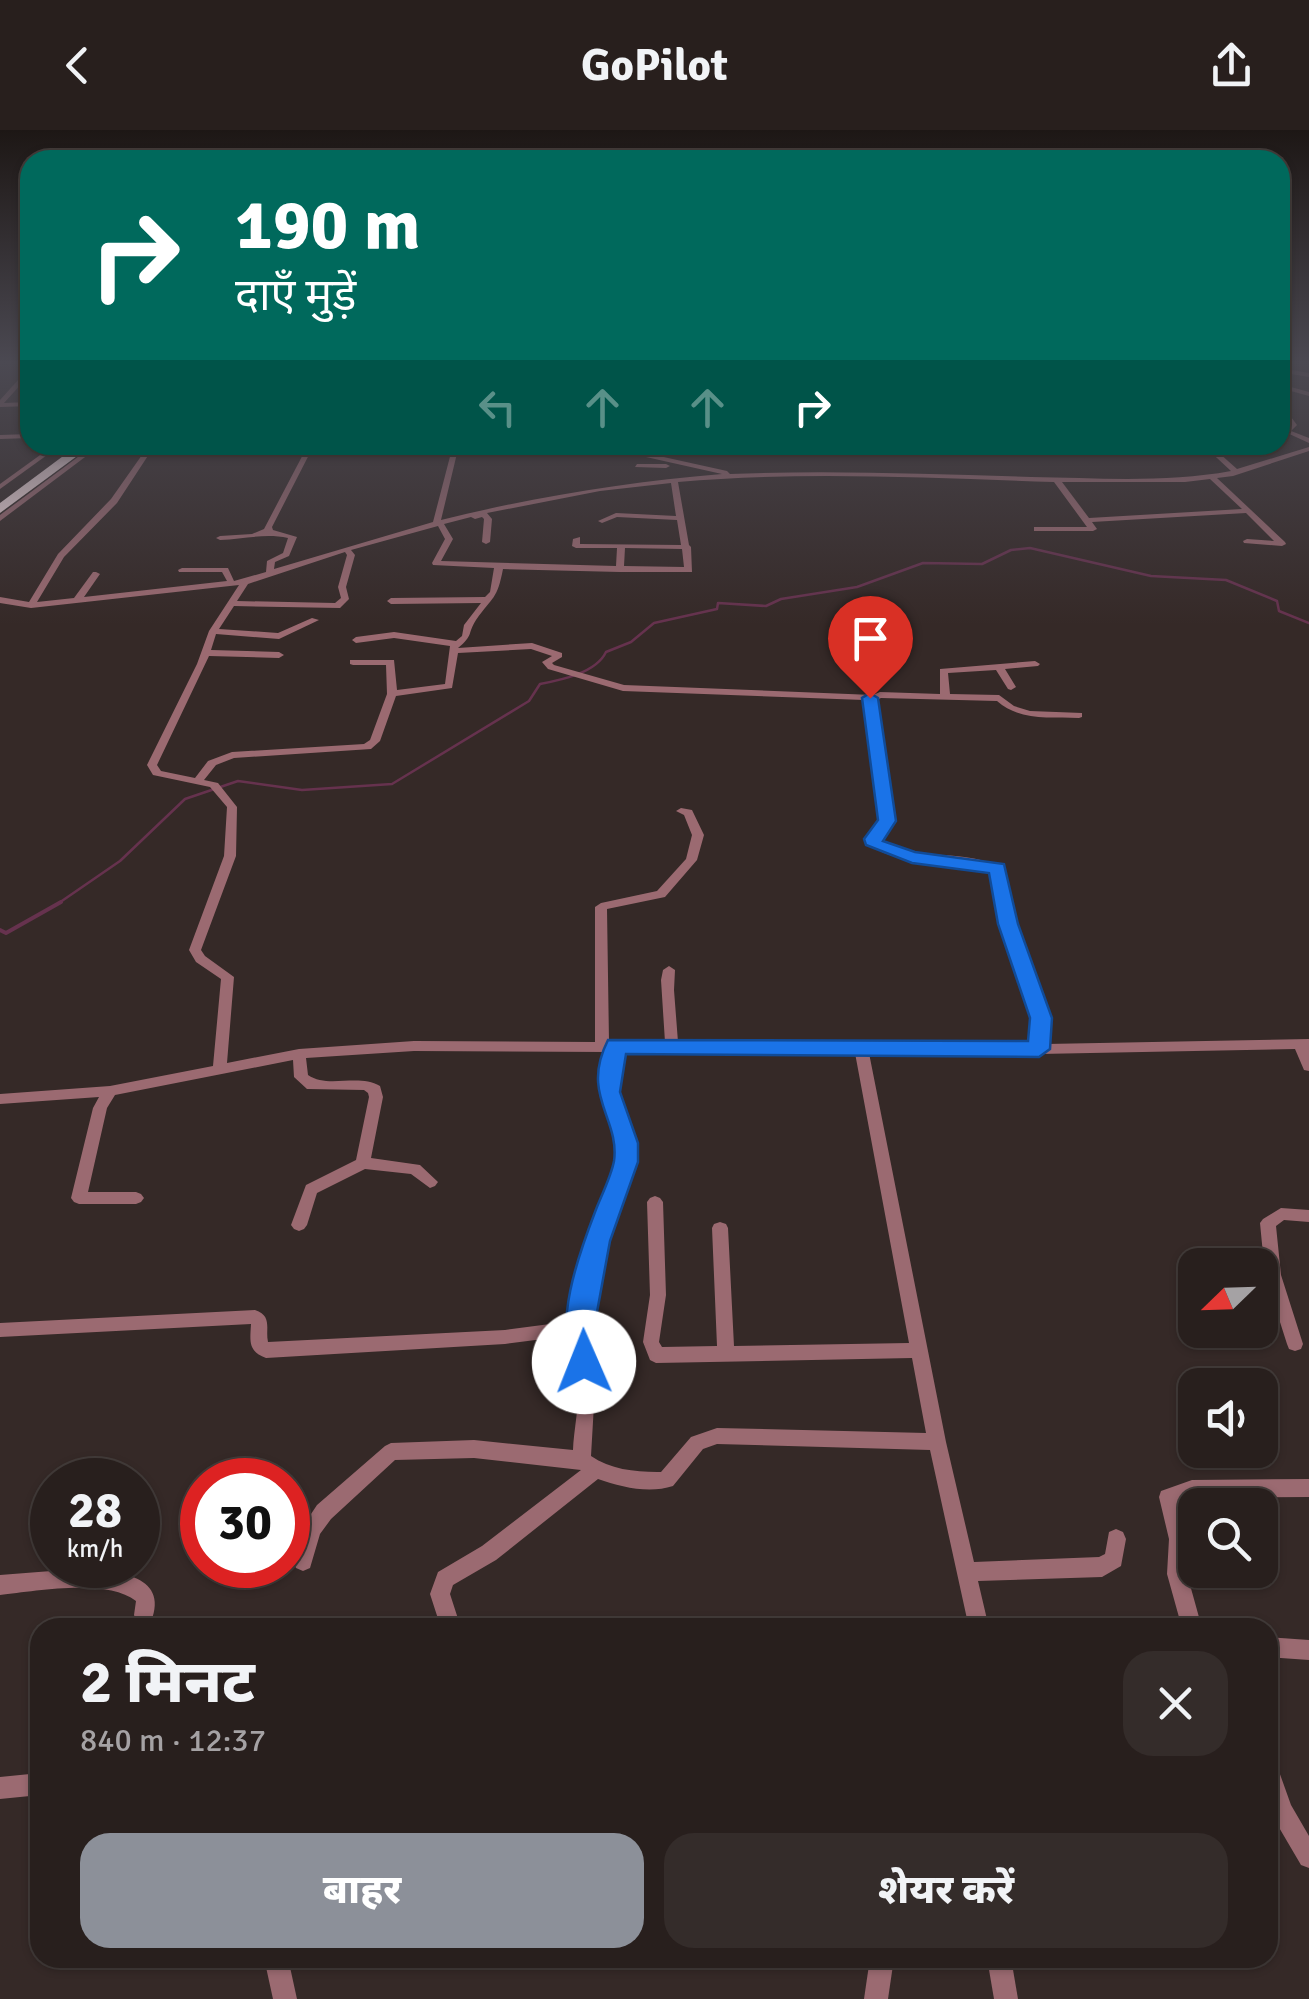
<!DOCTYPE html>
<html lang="hi">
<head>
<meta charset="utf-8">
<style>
	body { margin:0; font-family:Signika,"Noto Sans Devanagari",sans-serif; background:#342c2a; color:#f1f3f6; height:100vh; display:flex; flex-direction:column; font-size:38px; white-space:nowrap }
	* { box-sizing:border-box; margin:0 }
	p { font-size:32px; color:#a5a2a4 }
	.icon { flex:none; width:55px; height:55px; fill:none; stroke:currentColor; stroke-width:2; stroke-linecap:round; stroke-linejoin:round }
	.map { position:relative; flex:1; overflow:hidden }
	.panel { position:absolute; left:30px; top:1488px; width:1248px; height:350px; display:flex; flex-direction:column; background:#281f1d; border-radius:30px; box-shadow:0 2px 8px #0004,0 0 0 2px #443d3b }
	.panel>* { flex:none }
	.top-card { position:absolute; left:20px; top:20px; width:1270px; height:305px; border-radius:30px; box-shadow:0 2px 8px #0004,0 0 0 2px #443d3b; background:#00695c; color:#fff; overflow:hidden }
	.needle { width:65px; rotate:247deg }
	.buttons { position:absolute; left:1178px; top:1118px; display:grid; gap:20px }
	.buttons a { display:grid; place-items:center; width:100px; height:100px; border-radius:20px; background:#281f1d; box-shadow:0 2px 8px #0004,0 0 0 2px #443d3b; font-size:50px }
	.speed { position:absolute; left:30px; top:1328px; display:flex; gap:20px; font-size:50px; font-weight:700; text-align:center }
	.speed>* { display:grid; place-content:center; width:130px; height:130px; border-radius:50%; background:#281f1d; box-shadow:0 2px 8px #0004,0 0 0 2px #443d3b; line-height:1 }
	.speed small { font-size:25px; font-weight:400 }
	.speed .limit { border:15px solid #d22; background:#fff; color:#111 }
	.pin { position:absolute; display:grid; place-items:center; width:85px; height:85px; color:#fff; margin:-102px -42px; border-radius:50% 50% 50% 0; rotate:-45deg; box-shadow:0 0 10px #0007 }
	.pin .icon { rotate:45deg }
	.me { position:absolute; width:110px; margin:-55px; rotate:359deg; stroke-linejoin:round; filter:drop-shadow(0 0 8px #0008) }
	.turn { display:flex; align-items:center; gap:35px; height:210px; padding:0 50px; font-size:45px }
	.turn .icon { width:130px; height:130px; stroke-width:2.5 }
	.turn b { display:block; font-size:70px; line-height:85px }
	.lanes { display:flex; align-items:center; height:95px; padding:0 50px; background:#0003; justify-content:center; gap:50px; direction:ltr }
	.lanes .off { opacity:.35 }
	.round { display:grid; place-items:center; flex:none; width:105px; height:105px; border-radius:30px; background:#342c2a }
	.overview { display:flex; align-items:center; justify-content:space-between; height:170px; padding:0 50px }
	h1 { font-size:60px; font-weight:800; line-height:75px }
	.action { display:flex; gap:20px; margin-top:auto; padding:20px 50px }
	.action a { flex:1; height:115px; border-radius:30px; background:#8c9099; color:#fff; font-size:40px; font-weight:800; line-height:115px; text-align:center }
	.action a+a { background:#342c2a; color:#f1f3f6 }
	header { display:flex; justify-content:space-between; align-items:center; height:130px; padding:0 50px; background:#281f1d; font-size:45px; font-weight:800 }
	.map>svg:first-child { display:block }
</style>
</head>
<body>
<header><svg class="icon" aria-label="back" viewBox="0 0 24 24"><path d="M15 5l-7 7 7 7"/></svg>GoPilot<svg class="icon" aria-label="share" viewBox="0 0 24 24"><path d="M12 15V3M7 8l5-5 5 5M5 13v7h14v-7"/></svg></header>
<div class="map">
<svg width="1309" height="1869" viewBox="0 0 1309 1869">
	<rect width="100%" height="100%" fill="#352927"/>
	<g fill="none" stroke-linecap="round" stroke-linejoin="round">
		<path stroke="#66324e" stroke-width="2.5" d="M 56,775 L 120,731 L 185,669 L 238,651 L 302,660 L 392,654 L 529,571 L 540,554 C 561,550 596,543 606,522 L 631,512 L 654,493 L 717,479 L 718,473 L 766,476 L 781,469 L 857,457 L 923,433 L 982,434 L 1011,420 L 1030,418 L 1151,446 L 1226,450 L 1277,471 L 1279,481 L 1309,493"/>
		<polyline stroke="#66324e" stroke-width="4" points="0,800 6,803 61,772"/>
		<g fill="#9b6a71" fill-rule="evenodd">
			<polygon points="1280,238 1309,243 1309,247 1280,242"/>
			<polygon points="30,247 30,251 23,252 4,273 30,272 30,276 0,277 0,270 19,249"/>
			<polygon points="1280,254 1309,262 1309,266 1280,258"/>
			<polygon points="1280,272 1297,295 1291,301 1309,308 1309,313 1285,302 1290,295 1280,279"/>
			<polygon points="30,304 30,308 0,309 0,305"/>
			<polygon points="54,315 61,315 0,359 0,354"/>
			<polygon points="94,315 101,315 0,391 0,385"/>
			<path d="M 149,315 L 155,315 L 117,373 L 64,427 L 37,472 L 74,468 L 93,442 L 96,442 L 100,444 L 84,467 L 227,451 L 222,442 L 179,442 L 178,440 L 182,438 L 228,438 L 234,451 L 266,442 L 267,431 L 283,423 L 288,408 C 265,403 245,409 220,410 L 216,408 L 220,406 L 252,404 L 264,399 L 308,315 L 314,315 L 272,397 L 273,400 L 297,407 L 289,426 L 275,432 L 274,439 L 433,392 L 453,315 L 459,315 L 441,390 C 534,367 626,352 722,344 L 646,327 L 638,315 L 644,315 L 650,324 L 727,341 L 730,344 C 831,340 931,344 1031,347 C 1097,348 1166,353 1231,341 L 1203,315 L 1210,315 L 1237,339 L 1309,317 L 1309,321 L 1233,346 L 1217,348 L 1285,412 L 1286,414 L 1282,416 L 1244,413 L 1243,411 L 1247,409 L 1274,411 L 1246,383 L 1092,392 L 1097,399 L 1093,401 L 1034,401 L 1034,397 L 1087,397 L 1054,352 C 929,348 803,341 678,352 L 689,415 L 691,417 L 692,442 L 620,442 L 503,439 C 497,470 493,466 476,490 C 467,504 474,505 458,518 L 532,513 L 562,523 L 562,527 L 552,533 L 554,535 L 624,555 L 873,565 L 880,562 L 940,564 L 940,539 L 1035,531 L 1040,534 L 1038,536 L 1005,539 L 1016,557 L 1011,560 L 1008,559 L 996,540 L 948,543 L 950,564 L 999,565 L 1014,576 L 1030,581 L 1082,583 L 1082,587 L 1079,588 C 1049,587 1020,591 997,571 L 881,568 L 874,571 L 893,691 L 879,709 L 880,713 C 919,731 966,718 1004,739 L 1014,794 L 1046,881 L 1046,914 L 1309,909 L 1309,941 L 1304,940 L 1295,919 L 1039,924 L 869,923 L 946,1312 L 974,1432 L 1099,1427 L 1105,1424 L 1109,1402 L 1116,1399 L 1123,1402 L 1126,1409 L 1121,1436 L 1102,1447 L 978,1451 L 989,1498 L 969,1498 L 930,1320 L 717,1314 L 703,1319 L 673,1356 C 649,1364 621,1357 598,1349 L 496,1430 L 453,1455 L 450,1464 L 461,1498 L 441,1498 L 430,1464 L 438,1442 L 482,1416 L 581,1340 L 474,1328 L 395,1330 L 331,1389 L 320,1404 L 310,1438 L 303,1441 L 296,1438 L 293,1431 L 305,1393 L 317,1375 L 385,1316 L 391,1313 L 474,1310 L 573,1320 C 574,1289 590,1230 567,1206 L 505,1214 L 266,1228 C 248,1221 250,1212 251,1194 L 0,1207 L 0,1193 L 255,1180 C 273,1186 265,1199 268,1212 L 505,1200 L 573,1191 L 589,1111 L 619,1031 L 619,1013 L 601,962 L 608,922 L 414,921 L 306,928 L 308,945 C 328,959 358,943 380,956 L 383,967 L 371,1028 L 420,1035 L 438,1052 L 435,1056 L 430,1058 L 411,1044 L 365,1039 L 317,1063 L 307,1095 L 304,1099 L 299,1101 L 294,1099 L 291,1095 L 306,1055 L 356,1030 L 369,967 L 368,963 L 364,960 L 307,959 L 294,947 L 293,930 L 115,965 L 107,978 L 88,1062 L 136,1062 L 141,1064 L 144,1068 L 141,1072 L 136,1074 L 79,1074 L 74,1072 L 71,1068 L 93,978 L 99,967 L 0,974 L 0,964 L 110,956 L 213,936 L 221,849 L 196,832 L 189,820 L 224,726 L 227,677 L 210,657 L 153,645 L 147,635 L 197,534 L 209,501 L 239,455 L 31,478 L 0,473 L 0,467 L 29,472 L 58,424 L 111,369 ZM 1210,349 L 1242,379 L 1089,388 L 1062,352 L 1185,352 ZM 671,353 L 676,386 L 616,383 L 598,391 L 602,393 L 617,387 L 677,390 L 681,415 L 580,414 L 580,407 L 573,409 L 572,416 L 576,418 L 617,418 L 616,436 L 441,431 L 453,409 L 444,394 L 471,387 L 475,389 L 482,387 L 484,389 L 482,412 L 486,414 L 490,412 L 492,389 L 487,383 L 600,361 ZM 438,396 L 445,409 L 432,433 L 433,435 L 494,438 L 490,462 L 485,467 L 391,468 L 387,471 L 391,474 L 481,473 L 464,495 L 462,506 L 456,511 L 394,502 L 356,507 L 352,510 L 356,513 L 394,508 L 450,516 L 445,554 L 397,560 L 394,530 L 350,530 L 350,534 L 353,535 L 386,535 L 387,564 L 370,610 L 364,614 L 232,622 L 208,631 L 195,648 L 161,641 L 157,635 L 209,526 L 279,528 L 284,525 L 279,522 L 211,520 L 216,504 L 279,509 L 319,490 L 312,488 L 278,503 L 219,499 L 234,476 L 340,478 L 349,469 L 346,457 L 355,425 L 351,420 ZM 625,418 L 682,419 L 684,437 L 624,436 ZM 345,422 L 347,425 L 338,457 L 341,468 L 335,473 L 237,471 L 248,454 ZM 531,519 L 552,526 L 542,532 L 548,539 L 623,561 L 864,570 L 881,691 L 867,709 L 869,715 C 906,741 956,722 994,743 L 1002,794 L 1032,881 L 1032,914 L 678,912 L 674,860 L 675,840 L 669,836 L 663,840 L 661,850 L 665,912 L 609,912 L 607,779 L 665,767 L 697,730 L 704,705 L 692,680 L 681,678 L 676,681 L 684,685 L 692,705 L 686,729 L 657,761 L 601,773 L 595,777 L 595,912 L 414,911 L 299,919 L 227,933 L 234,847 L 205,826 L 201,820 L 236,726 L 237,677 L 218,653 L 204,650 L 216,635 L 234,628 L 371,619 L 380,611 L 396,566 L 452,558 L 458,523 ZM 622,922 L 855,923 L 909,1213 L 734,1216 L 728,1098 L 726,1094 L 720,1092 L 714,1094 L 712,1098 L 717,1216 L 662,1217 L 659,1212 L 666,1165 L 663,1072 L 660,1068 L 655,1066 L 650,1068 L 647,1072 L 650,1165 L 643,1212 L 650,1230 L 656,1233 L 912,1228 L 926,1303 L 717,1298 L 691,1307 L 661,1342 L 657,1342 C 634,1342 610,1339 591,1326 L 596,1240 L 594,1223 L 587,1205 L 605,1111 L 633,1031 L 633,1013 L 615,962 Z"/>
			<polygon points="637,334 666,334 670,336 666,338 635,337"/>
			<polygon points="1281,1078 1309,1080 1309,1092 1284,1090 1276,1096 1281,1145 1303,1214 1301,1219 1295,1221 1289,1219 1287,1214 1265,1145 1260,1093 1263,1089"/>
			<polygon points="1309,1349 1309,1367 1192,1368 1179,1372 1189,1409 1187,1444 1202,1498 1182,1498 1167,1444 1169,1409 1159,1367 1161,1361 1192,1350"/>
			<path d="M 77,1439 C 111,1441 171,1442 151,1492 L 144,1495 L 137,1492 L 134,1485 L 136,1471 C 107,1448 35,1461 0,1465 L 0,1445 Z"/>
			<polygon points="1268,1507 1309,1510 1309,1530 1268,1527"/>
			<polygon points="1268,1630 1276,1633 1291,1675 1309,1706 1309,1738 1301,1735 1274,1689 1268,1671"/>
			<polygon points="40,1643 40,1665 0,1669 0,1647"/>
			<polygon points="264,1828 288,1828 297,1869 273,1869"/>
			<polygon points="870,1828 894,1828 888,1869 864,1869"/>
			<polygon points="987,1828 1011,1828 1018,1869 994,1869"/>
		</g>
		<polygon fill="#f7dee1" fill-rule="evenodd" points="78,315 92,315 0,383 0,373"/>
	</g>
	<linearGradient id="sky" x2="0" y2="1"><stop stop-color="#1d1715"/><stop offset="0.47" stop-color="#4b4952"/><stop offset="1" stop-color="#4b4952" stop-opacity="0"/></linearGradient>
	<rect width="1309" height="495" fill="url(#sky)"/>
	<path fill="#1a73e8" stroke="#114b97" stroke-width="2.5" d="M 870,563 L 878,568 L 896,691 L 883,711 L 915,722 L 1004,734 L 1018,794 L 1052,888 L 1050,919 L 1039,927 L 626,924 L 620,962 L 638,1013 L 638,1032 L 610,1111 L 593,1204 L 598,1232 L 594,1240 L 584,1244 L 574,1240 C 553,1195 578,1126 595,1082 C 601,1066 611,1047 614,1031 C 620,988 580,965 608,910 L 1028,911 L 1030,888 L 998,794 L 989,743 L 912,733 L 866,715 L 864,709 L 878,690 L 862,568 Z"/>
</svg>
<div class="buttons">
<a><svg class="needle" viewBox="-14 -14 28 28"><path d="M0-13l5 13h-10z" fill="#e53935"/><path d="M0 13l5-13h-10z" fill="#a5a2a4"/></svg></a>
<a><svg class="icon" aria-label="sound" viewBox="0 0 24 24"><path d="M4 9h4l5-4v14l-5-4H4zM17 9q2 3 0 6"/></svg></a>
<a><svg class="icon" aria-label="search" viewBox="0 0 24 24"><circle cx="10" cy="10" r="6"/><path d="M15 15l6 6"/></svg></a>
</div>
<div class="speed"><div>28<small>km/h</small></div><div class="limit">30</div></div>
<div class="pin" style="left:870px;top:568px;background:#d93025"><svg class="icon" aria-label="arrive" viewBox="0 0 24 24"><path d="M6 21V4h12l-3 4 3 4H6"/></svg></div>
<svg class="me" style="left:584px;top:1232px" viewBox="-20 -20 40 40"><circle r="19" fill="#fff"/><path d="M0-13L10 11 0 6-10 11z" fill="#1a73e8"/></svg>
<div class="top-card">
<div class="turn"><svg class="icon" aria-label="right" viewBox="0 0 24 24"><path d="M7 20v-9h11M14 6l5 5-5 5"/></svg><div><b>190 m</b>दाएँ मुड़ें</div></div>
<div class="lanes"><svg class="icon off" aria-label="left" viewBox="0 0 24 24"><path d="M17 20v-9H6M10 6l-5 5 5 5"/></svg><svg class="icon off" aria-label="ahead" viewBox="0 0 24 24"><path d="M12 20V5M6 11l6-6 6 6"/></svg><svg class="icon off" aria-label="ahead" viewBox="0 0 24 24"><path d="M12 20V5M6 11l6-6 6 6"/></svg><svg class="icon" aria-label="right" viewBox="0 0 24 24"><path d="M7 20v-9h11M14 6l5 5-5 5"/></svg></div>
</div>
<section class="panel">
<div class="overview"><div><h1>2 मिनट</h1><p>840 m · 12:37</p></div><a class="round"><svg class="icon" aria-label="close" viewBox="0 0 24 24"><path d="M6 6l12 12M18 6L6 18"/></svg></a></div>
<div class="action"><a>बाहर</a><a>शेयर करें</a></div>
</section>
</div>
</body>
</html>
